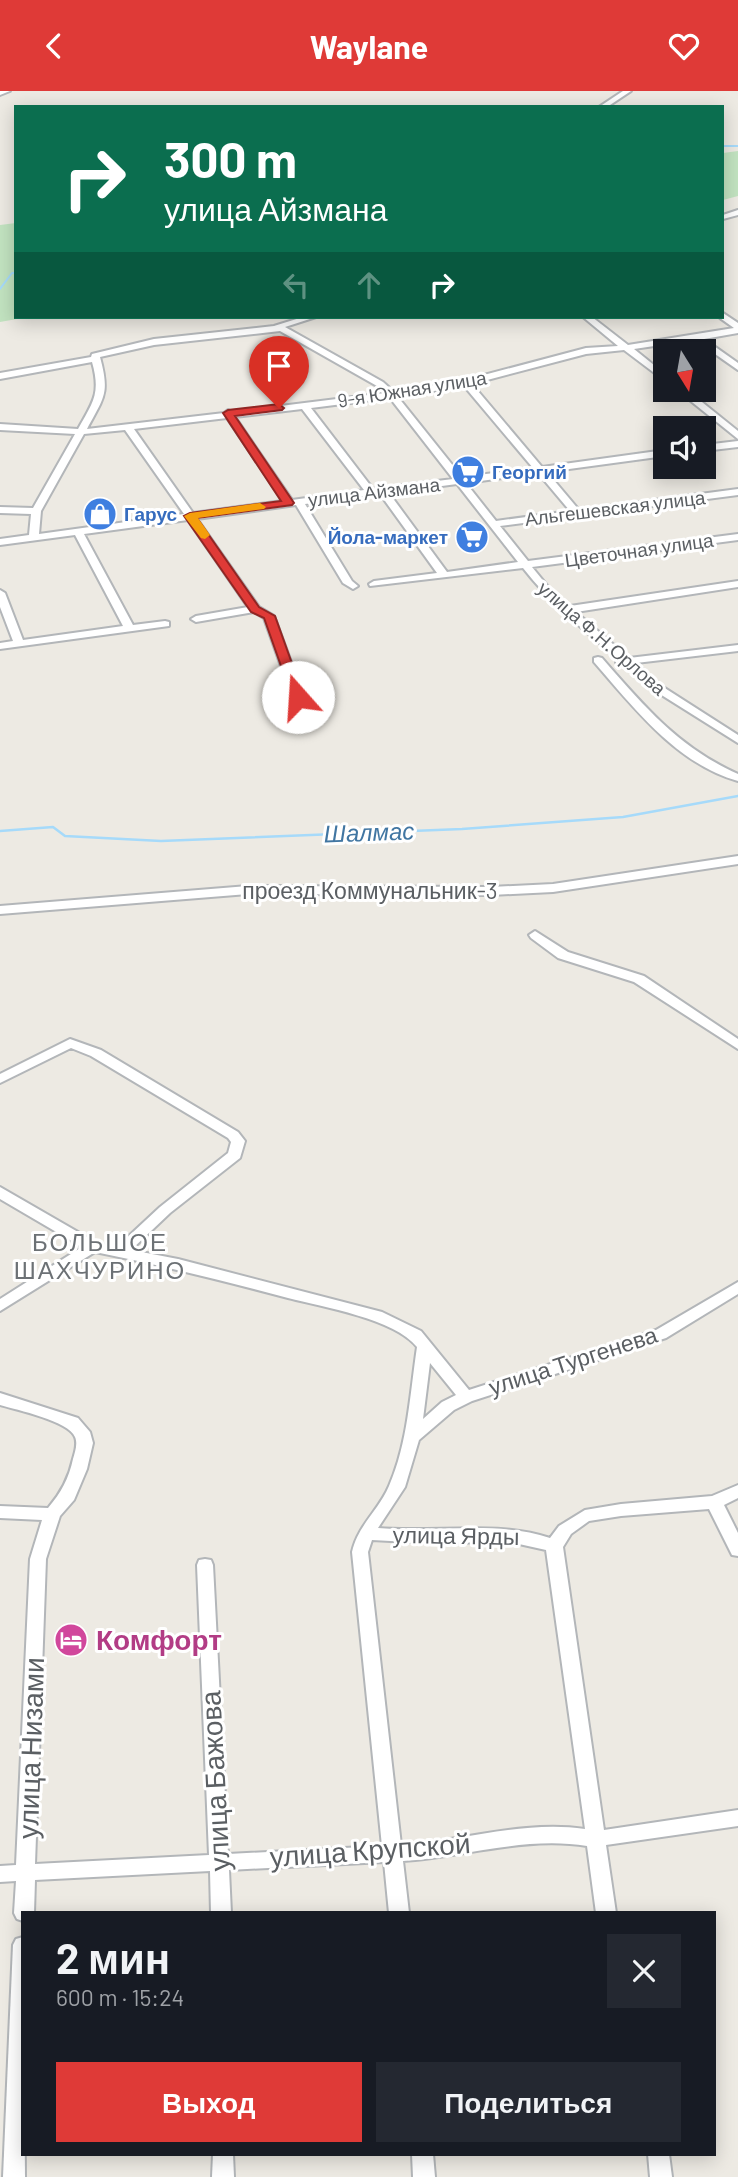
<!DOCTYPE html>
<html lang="ru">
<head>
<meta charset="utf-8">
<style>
	body { margin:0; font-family:Barlow,sans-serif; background:#242831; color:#f1f3f6; height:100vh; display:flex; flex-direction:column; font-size:26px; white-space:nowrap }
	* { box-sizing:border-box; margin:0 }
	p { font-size:23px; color:#9ea1a6 }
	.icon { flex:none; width:38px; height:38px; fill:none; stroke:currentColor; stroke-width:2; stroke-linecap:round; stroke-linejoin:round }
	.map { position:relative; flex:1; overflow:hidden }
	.details { position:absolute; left:21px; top:1820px; width:695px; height:245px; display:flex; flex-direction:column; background:#171b24; border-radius:0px; box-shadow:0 4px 18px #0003 }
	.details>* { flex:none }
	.hud { position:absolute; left:14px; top:14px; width:710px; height:214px; border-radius:0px; box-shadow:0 4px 18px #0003; background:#0b6e4f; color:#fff; overflow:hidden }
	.needle { width:46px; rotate:169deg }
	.fabs { position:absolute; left:653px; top:248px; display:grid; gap:14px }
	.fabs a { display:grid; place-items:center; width:63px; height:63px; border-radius:0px; background:#171b24; box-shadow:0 4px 18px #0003; font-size:35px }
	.pin { position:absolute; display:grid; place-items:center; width:60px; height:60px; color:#fff; margin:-72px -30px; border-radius:50% 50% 50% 0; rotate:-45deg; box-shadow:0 0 7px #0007 }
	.pin .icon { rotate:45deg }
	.me { position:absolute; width:77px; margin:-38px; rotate:341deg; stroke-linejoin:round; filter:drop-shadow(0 0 5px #0008) }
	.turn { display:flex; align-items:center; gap:24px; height:147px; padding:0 35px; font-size:32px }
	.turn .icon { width:91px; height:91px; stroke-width:2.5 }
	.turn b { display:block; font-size:49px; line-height:60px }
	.lanes { display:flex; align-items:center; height:66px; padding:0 35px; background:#0003; justify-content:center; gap:35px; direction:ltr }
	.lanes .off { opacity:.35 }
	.round { display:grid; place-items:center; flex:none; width:74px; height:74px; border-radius:0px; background:#242831 }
	.head { display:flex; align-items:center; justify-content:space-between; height:119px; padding:0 35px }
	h1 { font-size:42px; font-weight:700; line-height:52px }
	.action { display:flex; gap:14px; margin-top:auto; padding:14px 35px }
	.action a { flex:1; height:80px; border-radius:0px; background:#df3a37; color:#fff; font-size:28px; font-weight:700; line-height:80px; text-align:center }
	.action a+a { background:#242831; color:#f1f3f6 }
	header { display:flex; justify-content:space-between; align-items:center; height:91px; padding:0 35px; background:#df3a37; color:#fff; font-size:32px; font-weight:700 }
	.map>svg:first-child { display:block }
</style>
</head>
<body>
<header><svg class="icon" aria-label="back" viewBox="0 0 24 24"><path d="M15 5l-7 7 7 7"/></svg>Waylane<svg class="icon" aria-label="heart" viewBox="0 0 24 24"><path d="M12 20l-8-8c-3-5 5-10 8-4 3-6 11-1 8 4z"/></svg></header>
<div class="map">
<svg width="738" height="2086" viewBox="0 0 738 2086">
	<rect width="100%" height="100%" fill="#edeae3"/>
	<g fill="#c2e3c0">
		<polygon points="738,60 738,105 723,109 723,62"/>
		<polygon points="16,132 16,226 28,226 0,231 0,134"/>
	</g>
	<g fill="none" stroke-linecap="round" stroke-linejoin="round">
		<g stroke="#a6dafa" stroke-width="2">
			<polyline points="723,55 738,55"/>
			<polyline points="0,198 12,182 16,182"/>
		</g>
		<polyline stroke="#a6dafa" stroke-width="2.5" points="0,740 53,736 65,745 161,750 462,738 623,726 738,705"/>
		<defs>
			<g id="minor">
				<polygon points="0,0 10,0 0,4"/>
				<polygon points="623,0 631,0 607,16 599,16"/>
				<polygon points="738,119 738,124 723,128 723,124"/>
				<path d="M 723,222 L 738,232 L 738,242 L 704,248 L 738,272 L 738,279 L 695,249 L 634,258 L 665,283 L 665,290 L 624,259 L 586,263 L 472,293 L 542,376 L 665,359 L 665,365 L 547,381 L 579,419 L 738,398 L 738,404 L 500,435 L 528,470 L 738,443 L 738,449 L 532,476 L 550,498 L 570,515 L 738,490 L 738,496 L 576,521 L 629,567 L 738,554 L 738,560 L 636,572 L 660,594 L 738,644 L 738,652 L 652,598 L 624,574 L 617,573 L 616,571 L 618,568 C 583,538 551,513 523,477 L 370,495 L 369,493 L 374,490 L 437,482 L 380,403 L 305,413 L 352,490 L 358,495 L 353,498 L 343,492 L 296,414 L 197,428 L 259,516 L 274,525 L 304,606 L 302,608 L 294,608 L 292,606 L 264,527 L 254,521 L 196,531 L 191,528 L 196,525 L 248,516 L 188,429 L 84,443 L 133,534 L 165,530 L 169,531 L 169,535 L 0,558 L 0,552 L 13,550 L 0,516 L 0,499 L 5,502 L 23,549 L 123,535 L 75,444 L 0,454 L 0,448 L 29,444 L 31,423 L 0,422 L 0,416 L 33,417 L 75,343 L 0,339 L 0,333 L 78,338 C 93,311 101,303 92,271 L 0,288 L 0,282 L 91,266 L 92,263 L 154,248 L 274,235 L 303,226 L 316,226 L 285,236 L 383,291 L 394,301 L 465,289 L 586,257 L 618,255 L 583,226 L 592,226 L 628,254 L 734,237 L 720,227 ZM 280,240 L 377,295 L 385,302 L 232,321 L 228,319 L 224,322 L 87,338 C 104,306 110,303 100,266 L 154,254 ZM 464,295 L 533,377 L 462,386 L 398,306 ZM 390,307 L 453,388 L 373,398 L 311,317 ZM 302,318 L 364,399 L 292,409 L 235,326 ZM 227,327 L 283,410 L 193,422 L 134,338 ZM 125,339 L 184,423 L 39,443 L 41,420 L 84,343 ZM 538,382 L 570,420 L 496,430 L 466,392 ZM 457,393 L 518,471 L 447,481 L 389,402 Z"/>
				<polygon points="677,299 687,299 738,340 738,348"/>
				<polygon points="738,350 738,356 704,360 704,354"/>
				<path d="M 598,566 L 602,567 C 644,615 678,656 738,683 L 738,690 C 677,673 634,617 594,571 L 594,567 Z"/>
				<polygon points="738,765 738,773 553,801 491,804 248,803 0,823 0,815 248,795 491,796 553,793"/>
				<polygon points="535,840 568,861 644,885 738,948 738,958 634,891 558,867 531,847 529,844"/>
				<path d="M 70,948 L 101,959 L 238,1041 L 245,1050 L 240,1067 L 170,1122 L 131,1159 L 178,1168 L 382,1221 L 421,1240 L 469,1299 L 656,1239 L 738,1191 L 738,1203 L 666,1247 L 472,1310 L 454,1319 L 419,1349 L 405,1396 L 378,1437 C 434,1442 498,1429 550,1447 L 559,1435 L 585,1419 L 621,1413 L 712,1405 L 738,1394 L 738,1407 L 724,1414 L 738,1442 L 738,1465 L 732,1464 L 709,1418 L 621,1425 L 589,1430 L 571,1443 L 563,1456 L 604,1739 L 738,1719 L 738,1735 L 606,1754 L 616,1822 L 596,1822 L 587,1755 C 525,1745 464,1766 403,1770 L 409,1822 L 389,1822 L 384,1771 L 229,1779 L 231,1822 L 211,1822 L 210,1780 L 35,1789 L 34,1822 L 23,1822 L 23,1830 L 17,1828 L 14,1822 L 16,1790 L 0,1791 L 0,1775 L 16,1774 L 30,1468 L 42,1429 L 0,1427 L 0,1415 L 48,1417 C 61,1402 69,1387 73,1368 C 75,1361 78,1353 75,1346 C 69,1330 17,1319 0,1314 L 0,1302 L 78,1327 L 90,1341 L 93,1352 L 87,1378 L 74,1409 L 60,1425 L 46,1468 L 35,1773 L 209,1764 L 197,1474 L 199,1469 L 205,1468 L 211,1469 L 213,1474 L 228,1763 L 382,1755 L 352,1461 C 358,1434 379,1419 389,1395 C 408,1352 410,1302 417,1256 C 395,1228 323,1216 288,1207 C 224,1190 160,1174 95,1161 L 0,1220 L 0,1208 L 82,1156 L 0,1108 L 0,1096 L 97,1152 L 117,1156 L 160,1116 L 228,1062 L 231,1051 L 228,1047 L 91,965 L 71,957 L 0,992 L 0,983 ZM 430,1272 L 456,1304 L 442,1311 L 423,1328 ZM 372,1449 L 428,1452 L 510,1451 L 546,1459 L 585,1738 C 524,1729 462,1750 401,1754 L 368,1461 Z"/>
				<polygon points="23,1846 25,2086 3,2086 13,1854 16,1848"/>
				<polygon points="213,2063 233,2063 234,2086 212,2086"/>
				<polygon points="412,2063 433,2063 435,2086 413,2086"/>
				<polygon points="648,2063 669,2063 672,2086 650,2086"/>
			</g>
		</defs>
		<use href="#minor" stroke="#b3b6b9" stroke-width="4"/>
		<use href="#minor" fill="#fff" fill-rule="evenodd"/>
	</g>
	<polygon fill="#df3a37" stroke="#912624" stroke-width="2" points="279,313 284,317 282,319 235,325 294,412 292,414 197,427 259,516 275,525 304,606 298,610 292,606 264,527 251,521 184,425 190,422 281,410 223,322 228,319"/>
	<polygon fill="#f59e0b" points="260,412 266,416 264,418 198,427 210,444 205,448 201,447 184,425 190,422"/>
	<defs>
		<symbol id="supermarket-disc" viewBox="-11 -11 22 22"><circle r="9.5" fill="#3f7fe0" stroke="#fff"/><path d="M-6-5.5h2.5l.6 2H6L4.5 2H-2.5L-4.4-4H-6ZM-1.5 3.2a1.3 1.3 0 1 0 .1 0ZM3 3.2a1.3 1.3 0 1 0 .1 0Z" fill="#fff"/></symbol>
		<symbol id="shop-disc" viewBox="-11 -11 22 22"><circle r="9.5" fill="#3f7fe0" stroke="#fff"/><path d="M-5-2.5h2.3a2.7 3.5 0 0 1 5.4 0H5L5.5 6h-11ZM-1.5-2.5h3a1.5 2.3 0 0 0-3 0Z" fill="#fff"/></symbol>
		<symbol id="hotel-disc" viewBox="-11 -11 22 22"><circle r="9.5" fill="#d1479c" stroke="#fff"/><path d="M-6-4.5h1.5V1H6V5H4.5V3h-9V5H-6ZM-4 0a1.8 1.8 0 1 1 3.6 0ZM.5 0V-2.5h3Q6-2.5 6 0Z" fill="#fff"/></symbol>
	</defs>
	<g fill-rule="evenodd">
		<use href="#supermarket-disc" x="449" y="362" width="38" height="38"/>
		<use href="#shop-disc" x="81" y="404" width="38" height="38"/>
		<use href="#supermarket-disc" x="453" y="427" width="38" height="38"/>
		<use href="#hotel-disc" x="52" y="1530" width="38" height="38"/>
	</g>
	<g text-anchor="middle" stroke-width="6" stroke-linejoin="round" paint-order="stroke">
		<g font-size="19" fill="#5b5f63" stroke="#fff">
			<text transform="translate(412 298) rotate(-9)" y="7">9-я Южная улица</text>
			<text transform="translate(374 401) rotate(-7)" y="7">улица Айзмана</text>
			<text transform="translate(615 417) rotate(-7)" y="7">Альгешевская улица</text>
			<text transform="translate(639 459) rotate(-8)" y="7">Цветочная улица</text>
			<text transform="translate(602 547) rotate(41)" y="7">улица Ф.Н.Орлова</text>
		</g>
		<g font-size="19" font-weight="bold" fill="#366cbe" stroke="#fff" text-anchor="start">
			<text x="492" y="388">Георгий</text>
			<text x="124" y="430">Гарус</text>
			<text x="448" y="453" text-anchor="end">Йола-маркет</text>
		</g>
		<g font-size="23" fill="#5b5f63" stroke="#fff">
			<text x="370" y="808">проезд Коммунальник-3</text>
			<text transform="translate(573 1270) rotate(-18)" y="8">улица Тургенева</text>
			<text transform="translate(456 1445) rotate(1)" y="8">улица Ярды</text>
		</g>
		<g font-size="24" font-style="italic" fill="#4176a2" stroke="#fff">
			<text transform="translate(369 742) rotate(-2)" y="8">Шалмас</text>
		</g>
		<g font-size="24" letter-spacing="2" fill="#6c7175" stroke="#fff">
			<text x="100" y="1160">БОЛЬШОЕ<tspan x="100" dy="28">ШАХЧУРИНО</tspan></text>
		</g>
		<g font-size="28" font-weight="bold" fill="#b23c85" stroke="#fff" text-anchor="start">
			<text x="96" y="1559">Комфорт</text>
		</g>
		<g font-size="28" fill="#5b5f63" stroke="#fff">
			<text transform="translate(31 1657) rotate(-88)" y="10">улица Низами</text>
			<text transform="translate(215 1690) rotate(-93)" y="10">улица Бажова</text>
			<text transform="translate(370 1759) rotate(-4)" y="10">улица Крупской</text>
		</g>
	</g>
</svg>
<div class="fabs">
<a><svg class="needle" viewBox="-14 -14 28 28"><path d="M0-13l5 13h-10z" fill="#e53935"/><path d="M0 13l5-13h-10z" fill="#9ea1a6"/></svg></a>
<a><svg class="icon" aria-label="sound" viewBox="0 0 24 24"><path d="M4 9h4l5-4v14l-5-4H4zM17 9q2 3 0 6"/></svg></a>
</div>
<div class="pin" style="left:279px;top:317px;background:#d93025"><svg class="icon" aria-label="arrive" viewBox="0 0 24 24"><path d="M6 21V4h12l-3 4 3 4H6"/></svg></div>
<svg class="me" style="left:298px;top:606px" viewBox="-20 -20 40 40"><circle r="19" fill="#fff"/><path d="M0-13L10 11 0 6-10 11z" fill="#df3a37"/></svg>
<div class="hud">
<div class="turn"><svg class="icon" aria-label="right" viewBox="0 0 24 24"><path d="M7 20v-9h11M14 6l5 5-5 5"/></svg><div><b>300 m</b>улица Айзмана</div></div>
<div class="lanes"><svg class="icon off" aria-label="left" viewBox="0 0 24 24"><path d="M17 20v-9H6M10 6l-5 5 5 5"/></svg><svg class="icon off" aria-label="ahead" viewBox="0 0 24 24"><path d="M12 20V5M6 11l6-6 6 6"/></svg><svg class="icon" aria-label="right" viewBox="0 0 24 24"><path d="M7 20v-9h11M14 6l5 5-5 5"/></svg></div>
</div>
<section class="details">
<div class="head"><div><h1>2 мин</h1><p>600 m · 15:24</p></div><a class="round"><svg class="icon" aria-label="close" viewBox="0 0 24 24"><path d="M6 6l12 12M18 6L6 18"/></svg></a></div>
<div class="action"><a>Выход</a><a>Поделиться</a></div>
</section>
</div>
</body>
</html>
